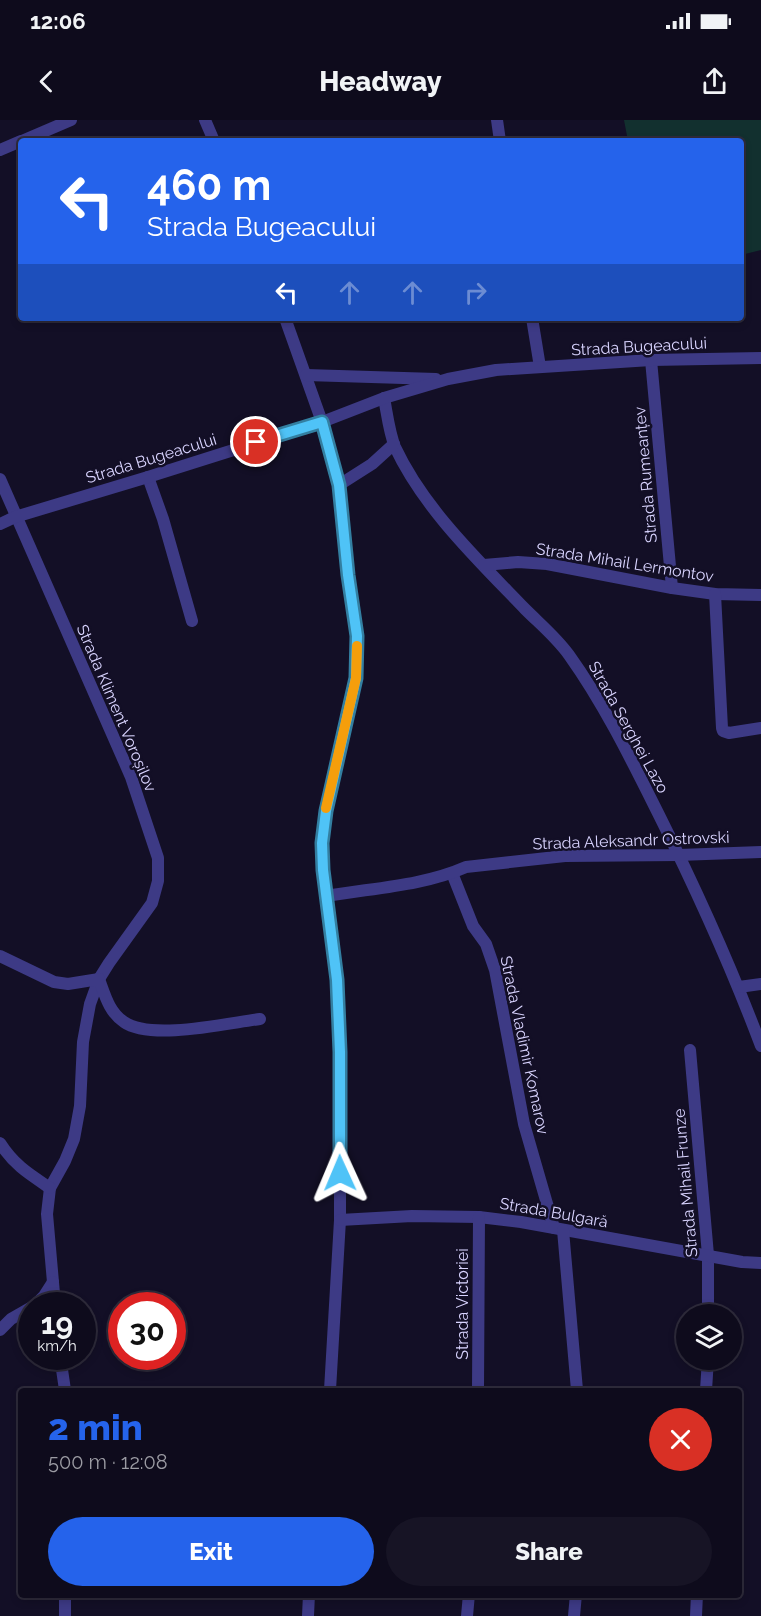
<!DOCTYPE html>
<html lang="en">
<head>
<meta charset="utf-8">
<style>
	body { margin:0; font-family:Raleway,sans-serif; background:#171425; color:#f1f3f6; height:100vh; display:flex; flex-direction:column; font-size:22px; white-space:nowrap }
	* { box-sizing:border-box; margin:0 }
	p { font-size:20px; color:#9b9ba3 }
	.icon { flex:none; width:33px; height:33px; fill:none; stroke:currentColor; stroke-width:2; stroke-linecap:round; stroke-linejoin:round }
	.map { position:relative; flex:1; overflow:hidden }
	.sheet { position:absolute; left:18px; top:1268px; width:724px; height:210px; display:flex; flex-direction:column; background:#0e0b1c; border-radius:6px; box-shadow:0 3px 9px #0003,0 0 0 2px #2e2b3b }
	.sheet>* { flex:none }
	.guide { position:absolute; left:18px; top:18px; width:726px; height:183px; border-radius:6px; box-shadow:0 3px 9px #0003,0 0 0 2px #2e2b3b; background:#2563eb; color:#fff; overflow:hidden }
	.fabs { position:absolute; left:676px; top:1184px; display:grid; gap:12px }
	.fabs a { display:grid; place-items:center; width:66px; height:66px; border-radius:50%; background:#0e0b1c; box-shadow:0 3px 9px #0003,0 0 0 2px #2e2b3b; font-size:30px }
	.speed { position:absolute; left:18px; top:1172px; display:flex; gap:12px; font-size:30px; font-weight:700; text-align:center }
	.speed>* { display:grid; place-content:center; width:78px; height:78px; border-radius:50%; background:#0e0b1c; box-shadow:0 3px 9px #0003,0 0 0 2px #2e2b3b; line-height:1 }
	.speed small { font-size:15px; font-weight:400 }
	.speed .limit { border:9px solid #d22; background:#fff; color:#111 }
	.pin { position:absolute; display:grid; place-items:center; width:51px; height:51px; color:#fff; margin:-26px; border:3px solid #fff; border-radius:50%; box-shadow:0 2px 6px #0007 }
	.me { position:absolute; width:66px; margin:-33px; rotate:359deg; stroke-linejoin:round; filter:drop-shadow(0 0 4px #0008) }
	.turn { display:flex; align-items:center; gap:21px; height:126px; padding:0 30px; font-size:27px }
	.turn .icon { width:78px; height:78px; stroke-width:2.5 }
	.turn b { display:block; font-size:42px; line-height:51px }
	.lanes { display:flex; align-items:center; height:57px; padding:0 30px; background:#0003; justify-content:center; gap:30px; direction:ltr }
	.lanes .off { opacity:.35 }
	.round { display:grid; place-items:center; flex:none; width:63px; height:63px; border-radius:32px; background:#171425 }
	.overview { display:flex; align-items:center; justify-content:space-between; height:102px; padding:0 30px }
	h1 { font-size:36px; font-weight:800; line-height:45px; color:#2563eb }
	.cta { display:flex; gap:12px; margin-top:auto; padding:12px 30px }
	.cta a { flex:1; height:69px; border-radius:36px; background:#2563eb; color:#fff; font-size:24px; font-weight:800; line-height:69px; text-align:center }
	.cta a+a { background:#171425; color:#f1f3f6 }
	.status { display:flex; justify-content:space-between; align-items:center; height:42px; padding:0 30px; background:#0e0b1c; direction:ltr }
	.status svg { height:16px; fill:currentColor }
	header { display:flex; justify-content:space-between; align-items:center; height:78px; padding:0 30px; background:#0e0b1c; font-size:27px; font-weight:800 }
	.map>svg:first-child { display:block }
</style>
</head>
<body>
<div class="status"><b>12:06</b><svg viewBox="0 0 49 12"><path d="M0 12V9h3v3zM5 12V6h3v6zM10 12V3h3v9zM15 12V0h3v12zM26 1h20v11H26zM47 4h2v5h-2z"/></svg></div>
<header><svg class="icon" aria-label="back" viewBox="0 0 24 24"><path d="M15 5l-7 7 7 7"/></svg>Headway<svg class="icon" aria-label="share" viewBox="0 0 24 24"><path d="M12 15V3M7 8l5-5 5 5M5 13v7h14v-7"/></svg></header>
<div class="map">
<svg width="761" height="1496" viewBox="0 0 761 1496">
	<rect width="100%" height="100%" fill="#130f26"/>
	<polygon fill="#12302f" points="624,0 761,0 761,130 741,135 741,21 628,21"/>
	<g fill="none" stroke-linecap="round" stroke-linejoin="round">
		<g stroke="#3d3a85" stroke-width="12">
			<polyline points="205,0 214,21"/>
			<polyline points="497,0 500,21"/>
			<polyline points="22,21 71,0"/>
			<polyline points="0,30 21,21"/>
			<polyline points="285,198 322,302 339,365 348,455 357,516 356,558 325,691 322,723 323,750 337,860 340,932 340,1100 330,1270"/>
			<polyline points="532,198 540,247"/>
			<polyline points="651,240 672,468"/>
			<polyline points="306,255 436,259"/>
			<path d="M 384,278 C 387,293 389,312 395,327 C 424,389 478,440 525,489 C 540,504 556,517 569,535 C 604,584 631,639 658,693 C 696,769 731,846 761,926"/>
			<polyline points="148,357 163,399 192,501"/>
			<polyline points="0,359 131,657 158,738 158,761 152,783 109,843 99,859 90,884 83,922 80,986 74,1019 65,1041 50,1068 47,1094 55,1185"/>
			<polyline points="339,365 372,344 394,324"/>
			<polyline points="0,404 15,397 148,357 322,302 384,278 448,259 496,250 651,240 761,238"/>
			<polyline points="484,445 518,442 547,444 672,468 715,474 761,475"/>
			<polyline points="715,474 722,608 723,611 729,613 761,608"/>
			<polyline points="452,753 473,806 486,824 495,850 524,1004 554,1108"/>
			<path d="M 327,776 C 372,768 423,766 466,747 L 565,736 L 679,735 L 761,732"/>
			<path d="M 0,836 L 54,862 L 68,864 L 99,859 C 105,875 109,892 124,902 C 151,921 228,903 260,899"/>
			<polyline points="739,867 761,864"/>
			<polyline points="690,930 708,1135 708,1194"/>
			<path d="M 0,1023 C 14,1045 29,1054 50,1068"/>
			<polyline points="340,1100 412,1096 479,1097 521,1102 742,1142 761,1143"/>
			<polyline points="563,1110 577,1270"/>
			<polyline points="35,1185 44,1176 53,1162"/>
			<polyline points="0,1210 11,1199 32,1187"/>
			<polyline points="60,1236 65,1270"/>
			<polyline points="478,1270 479,1097"/>
			<polyline points="706,1270 708,1239"/>
			<polyline points="65,1474 65,1496"/>
			<polyline points="308,1496 309,1474"/>
			<polyline points="467,1496 469,1474"/>
			<polyline points="574,1496 576,1474"/>
			<polyline points="696,1496 697,1474"/>
		</g>
	</g>
	<g fill="none" stroke-linecap="round" stroke-linejoin="round">
		<defs>
			<polyline id="route" points="256,322 322,302 339,365 348,455 357,516 356,558 326,691 322,723 323,750 337,860 340,932 340,1053"/>
		</defs>
		<use href="#route" stroke="#337fa1" stroke-width="15"/>
		<use href="#route" stroke="#4fc3f7" stroke-width="10"/>
		<polyline stroke="#f59e0b" stroke-width="10" points="326,688 356,558 357,526"/>
	</g>
	<g text-anchor="middle" stroke-width="5" stroke-linejoin="round" paint-order="stroke">
		<g font-size="16" fill="#d9d4ff" stroke="#130f26">
			<text transform="translate(639 226) rotate(-3)" y="6">Strada Bugeacului</text>
			<text transform="translate(151 338) rotate(-17)" y="6">Strada Bugeacului</text>
			<text transform="translate(645 355) rotate(-95)" y="6">Strada Rumeanțev</text>
			<text transform="translate(625 442) rotate(9)" y="6">Strada Mihail Lermontov</text>
			<text transform="translate(117 588) rotate(67)" y="6">Strada Kliment Voroșilov</text>
			<text transform="translate(629 607) rotate(61)" y="6">Strada Serghei Lazo</text>
			<text transform="translate(631 720) rotate(-2)" y="6">Strada Aleksandr Ostrovski</text>
			<text transform="translate(525 925) rotate(78)" y="6">Strada Vladimir Komarov</text>
			<text transform="translate(685 1063) rotate(-95)" y="6">Strada Mihail Frunze</text>
			<text transform="translate(554 1092) rotate(10)" y="6">Strada Bulgară</text>
			<text transform="translate(462 1184) rotate(-90)" y="6">Strada Victoriei</text>
		</g>
	</g>
</svg>
<div class="fabs">
<a><svg class="icon" aria-label="layers" viewBox="0 0 24 24"><path d="M12 4l9 5-9 5-9-5zM3 14l9 5 9-5"/></svg></a>
</div>
<div class="speed"><div>19<small>km/h</small></div><div class="limit">30</div></div>
<div class="pin" style="left:256px;top:322px;background:#d93025"><svg class="icon" aria-label="arrive" viewBox="0 0 24 24"><path d="M6 21V4h12l-3 4 3 4H6"/></svg></div>
<svg class="me" style="left:340px;top:1053px" viewBox="-20 -20 40 40"><path d="M0-17L14 15 0 8-14 15z" fill="#4fc3f7" stroke="#fff" stroke-width="4"/></svg>
<div class="guide">
<div class="turn"><svg class="icon" aria-label="left" viewBox="0 0 24 24"><path d="M17 20v-9H6M10 6l-5 5 5 5"/></svg><div><b>460 m</b>Strada Bugeacului</div></div>
<div class="lanes"><svg class="icon" aria-label="left" viewBox="0 0 24 24"><path d="M17 20v-9H6M10 6l-5 5 5 5"/></svg><svg class="icon off" aria-label="ahead" viewBox="0 0 24 24"><path d="M12 20V5M6 11l6-6 6 6"/></svg><svg class="icon off" aria-label="ahead" viewBox="0 0 24 24"><path d="M12 20V5M6 11l6-6 6 6"/></svg><svg class="icon off" aria-label="right" viewBox="0 0 24 24"><path d="M7 20v-9h11M14 6l5 5-5 5"/></svg></div>
</div>
<section class="sheet">
<div class="overview"><div><h1>2 min</h1><p>500 m · 12:08</p></div><a class="round" style="background:#d93025;color:#fff"><svg class="icon" aria-label="close" viewBox="0 0 24 24"><path d="M6 6l12 12M18 6L6 18"/></svg></a></div>
<div class="cta"><a>Exit</a><a>Share</a></div>
</section>
</div>
</body>
</html>
